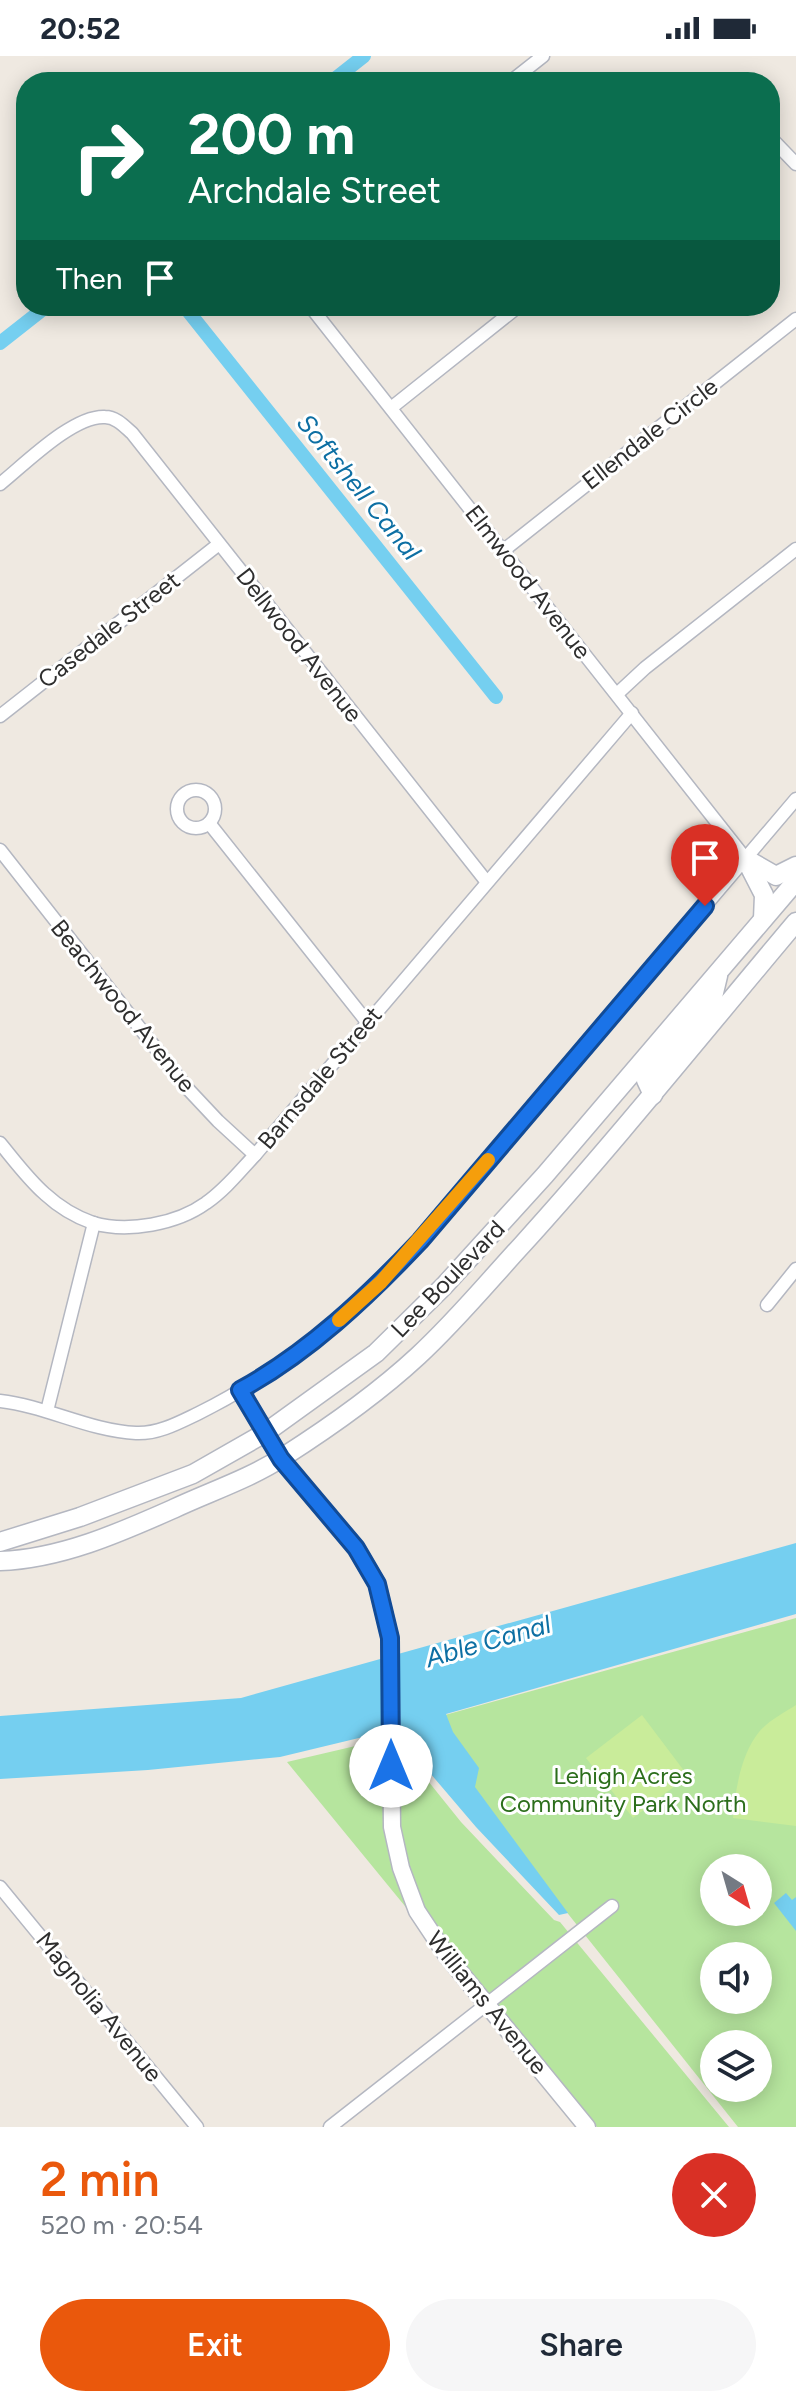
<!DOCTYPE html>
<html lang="en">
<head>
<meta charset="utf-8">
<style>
	body { margin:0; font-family:Figtree,sans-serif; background:#f6f6f7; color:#1f2937; height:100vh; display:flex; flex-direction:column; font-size:30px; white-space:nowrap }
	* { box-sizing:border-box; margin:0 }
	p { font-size:26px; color:#747a83 }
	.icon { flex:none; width:44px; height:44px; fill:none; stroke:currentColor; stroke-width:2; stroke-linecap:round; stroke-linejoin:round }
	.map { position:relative; height:2071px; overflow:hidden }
	.drawer { display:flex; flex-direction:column; background:#fff; flex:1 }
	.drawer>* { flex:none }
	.banner { position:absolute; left:16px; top:16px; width:764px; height:244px; border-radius:32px; box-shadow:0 4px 20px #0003; background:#0b6e4f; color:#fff; overflow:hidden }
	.needle { width:52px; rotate:143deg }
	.controls { position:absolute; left:700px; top:1798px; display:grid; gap:16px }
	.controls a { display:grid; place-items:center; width:72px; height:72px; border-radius:50%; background:#fff; box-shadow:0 4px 20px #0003; font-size:40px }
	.pin { position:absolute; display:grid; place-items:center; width:68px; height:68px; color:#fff; margin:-82px -34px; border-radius:50% 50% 50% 0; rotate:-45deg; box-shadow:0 0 8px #0007 }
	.pin .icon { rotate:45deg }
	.me { position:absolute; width:88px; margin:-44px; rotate:0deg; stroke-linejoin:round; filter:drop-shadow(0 0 6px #0008) }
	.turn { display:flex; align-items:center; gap:28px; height:168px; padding:0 40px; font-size:36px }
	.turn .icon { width:104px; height:104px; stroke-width:2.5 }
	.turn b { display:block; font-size:56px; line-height:68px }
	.then { display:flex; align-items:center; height:76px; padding:0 40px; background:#0003; gap:16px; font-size:30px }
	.round { display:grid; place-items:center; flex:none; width:84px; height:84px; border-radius:42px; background:#f6f6f7 }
	.summary { display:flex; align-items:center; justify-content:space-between; height:136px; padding:0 40px }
	h1 { font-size:48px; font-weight:600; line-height:60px; color:#ea580c }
	.action { display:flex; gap:16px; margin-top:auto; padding:16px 40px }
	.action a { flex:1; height:92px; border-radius:48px; background:#ea580c; color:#fff; font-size:32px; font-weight:600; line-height:92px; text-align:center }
	.action a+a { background:#f6f6f7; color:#1f2937 }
	.status { display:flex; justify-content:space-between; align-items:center; height:56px; padding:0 40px; background:#fff; direction:ltr }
	.status svg { height:22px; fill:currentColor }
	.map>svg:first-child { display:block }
</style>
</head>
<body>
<div class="status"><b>20:52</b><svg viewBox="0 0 49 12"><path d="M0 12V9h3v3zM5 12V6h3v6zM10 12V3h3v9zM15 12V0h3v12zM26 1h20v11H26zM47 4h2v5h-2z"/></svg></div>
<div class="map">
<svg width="796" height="2071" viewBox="0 0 796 2071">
	<rect width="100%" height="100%" fill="#efe9e1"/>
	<g fill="#b6e59e" fill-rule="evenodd">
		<path d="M 796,1562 L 796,2071 L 738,2071 L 416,1667 ZM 714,1812 L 758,1812 L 758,1856 L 714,1856 ZM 714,1900 L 758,1900 L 758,1944 L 714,1944 ZM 714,1988 L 758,1988 L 758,2032 L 714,2032 Z"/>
		<path d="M 364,1688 L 383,1688 C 383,1749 384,1797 409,1855 L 287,1706 Z"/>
		<polygon points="399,1689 405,1703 420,1715 461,1766 554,1864 560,1866 729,2071 597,2071 452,1896 422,1847 413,1826 400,1771"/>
	</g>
	<g fill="#c9ec9a">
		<path d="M 796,1649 L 796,1770 L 733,1762 C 735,1735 741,1698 759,1676 C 768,1665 785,1656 796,1649 Z"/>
		<polygon points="642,1659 688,1720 633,1762 586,1702"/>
	</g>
	<g fill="#75cff0">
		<polygon points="796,1487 796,1558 446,1658 453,1676 479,1712 475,1731 568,1857 559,1859 476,1771 424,1710 410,1699 403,1682 363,1681 280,1701 148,1714 0,1723 0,1660 241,1642"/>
		<polygon points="786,1837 792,1844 796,1841 796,1875 774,1847"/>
	</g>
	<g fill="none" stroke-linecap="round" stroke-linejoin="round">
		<g stroke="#75cff0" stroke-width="14">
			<polyline points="331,26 364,0"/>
			<polyline points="184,250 496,641"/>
			<polyline points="0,287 47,250"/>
		</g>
		<defs>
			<g id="minor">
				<polyline points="510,26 543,0"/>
				<polyline points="770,81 796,108"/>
				<polyline points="310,250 745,802"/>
				<polyline points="391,352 519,250"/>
				<path d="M 0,428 C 24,409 73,359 105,361 C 116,361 124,370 132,377 L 486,825"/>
				<polyline points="504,494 796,263"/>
				<polyline points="617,638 645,612 796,493"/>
				<polyline points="0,660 219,488"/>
				<circle cx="196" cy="753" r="19"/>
				<polyline points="209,767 367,966"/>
				<polyline points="0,794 187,1032 218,1065 255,1099"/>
				<path d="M 0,1087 C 14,1104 28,1123 45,1138 C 58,1150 76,1161 93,1167 C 128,1177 177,1168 206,1147 C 225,1134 240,1115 255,1099 L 632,657"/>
				<polyline points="767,1249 796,1213"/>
				<path d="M 0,1345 C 46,1350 90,1375 136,1377 C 159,1378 180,1366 199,1357 C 284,1315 356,1253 420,1185 L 796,743"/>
				<polyline points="47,1355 94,1167"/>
				<polyline points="0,1831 197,2071"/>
				<polyline points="330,2071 612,1850"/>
			</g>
			<polyline id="tertiary" points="240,1334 281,1403 356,1492 377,1528 390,1582 392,1771 401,1812 417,1855 447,1900 587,2071"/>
			<g id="secondary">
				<polyline points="745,802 764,839 763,863"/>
				<polyline points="748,804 776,820 796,810"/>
				<polyline points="653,1039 646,1024 713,941 718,920"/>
				<polyline points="0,1486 80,1461 193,1418 265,1377 376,1297 444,1230 545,1119 796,825"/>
				<path d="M 0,1505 C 60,1503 119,1477 173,1453 C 209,1436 249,1423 283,1401 C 330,1371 377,1338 418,1300 C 455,1266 488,1226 522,1189 C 617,1084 705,974 796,866"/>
			</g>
		</defs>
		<use href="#minor" stroke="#b4b7c1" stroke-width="15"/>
		<use href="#tertiary" stroke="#b4b7c1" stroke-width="19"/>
		<use href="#secondary" stroke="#b4b7c1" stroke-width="21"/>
		<use href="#minor" stroke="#fff" stroke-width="12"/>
		<use href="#tertiary" stroke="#fff" stroke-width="16"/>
		<use href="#secondary" stroke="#fff" stroke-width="18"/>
	</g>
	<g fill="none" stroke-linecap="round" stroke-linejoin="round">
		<defs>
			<path id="route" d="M 391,1710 L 390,1582 L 377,1528 L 356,1492 L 281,1403 L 240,1334 C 308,1297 367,1241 420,1185 L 705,850"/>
		</defs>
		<use href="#route" stroke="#114b97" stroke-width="20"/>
		<use href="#route" stroke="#1a73e8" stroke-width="14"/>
		<polyline stroke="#f59e0b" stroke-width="14" points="339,1264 381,1226 488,1104"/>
	</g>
	<g text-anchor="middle" stroke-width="6" stroke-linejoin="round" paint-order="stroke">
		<g font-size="24" fill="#2e2e2e" stroke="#fff">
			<text transform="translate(650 378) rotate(-38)" y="8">Ellendale Circle</text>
			<text transform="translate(528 526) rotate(52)" y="8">Elmwood Avenue</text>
			<text transform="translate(109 574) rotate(-38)" y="8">Casedale Street</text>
			<text transform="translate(299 589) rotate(52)" y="8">Dellwood Avenue</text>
			<text transform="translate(123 950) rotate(51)" y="8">Beachwood Avenue</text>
			<text transform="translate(320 1022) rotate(-50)" y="8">Barnsdale Street</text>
			<text transform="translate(448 1223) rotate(-46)" y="8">Lee Boulevard</text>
			<text transform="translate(487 1947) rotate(51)" y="8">Williams Avenue</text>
			<text transform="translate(99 1951) rotate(51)" y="8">Magnolia Avenue</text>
		</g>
		<g font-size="24" fill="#2c6e1b" stroke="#fff">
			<text x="623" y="1728">Lehigh Acres<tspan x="623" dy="28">Community Park North</tspan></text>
		</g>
		<g font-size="26" font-style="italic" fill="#0d6fa3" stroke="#fff">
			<text transform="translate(359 431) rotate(51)" y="9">Softshell Canal</text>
			<text transform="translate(488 1585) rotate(-16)" y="9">Able Canal</text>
		</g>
	</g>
</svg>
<div class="controls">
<a><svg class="needle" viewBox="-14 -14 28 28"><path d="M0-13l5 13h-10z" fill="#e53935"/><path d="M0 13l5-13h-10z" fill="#747a83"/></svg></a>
<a><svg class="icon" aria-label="sound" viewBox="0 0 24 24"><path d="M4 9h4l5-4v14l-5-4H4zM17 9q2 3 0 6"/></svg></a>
<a><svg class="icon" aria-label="layers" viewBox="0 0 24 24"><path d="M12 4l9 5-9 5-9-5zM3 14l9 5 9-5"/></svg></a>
</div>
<div class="pin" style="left:705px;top:850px;background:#d93025"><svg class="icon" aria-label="arrive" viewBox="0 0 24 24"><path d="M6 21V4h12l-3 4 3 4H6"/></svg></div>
<svg class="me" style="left:391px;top:1710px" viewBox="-20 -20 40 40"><circle r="19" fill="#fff"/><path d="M0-13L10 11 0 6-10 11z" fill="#1a73e8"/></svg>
<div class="banner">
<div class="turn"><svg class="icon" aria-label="right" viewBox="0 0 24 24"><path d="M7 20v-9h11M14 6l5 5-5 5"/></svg><div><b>200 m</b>Archdale Street</div></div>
<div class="then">Then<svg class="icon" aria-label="arrive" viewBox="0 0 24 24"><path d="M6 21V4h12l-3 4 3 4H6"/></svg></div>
</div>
</div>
<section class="drawer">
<div class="summary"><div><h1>2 min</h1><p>520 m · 20:54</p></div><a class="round" style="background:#d93025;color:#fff"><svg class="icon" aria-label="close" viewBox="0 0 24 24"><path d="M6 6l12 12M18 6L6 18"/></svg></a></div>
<div class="action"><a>Exit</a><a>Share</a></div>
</section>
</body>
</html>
